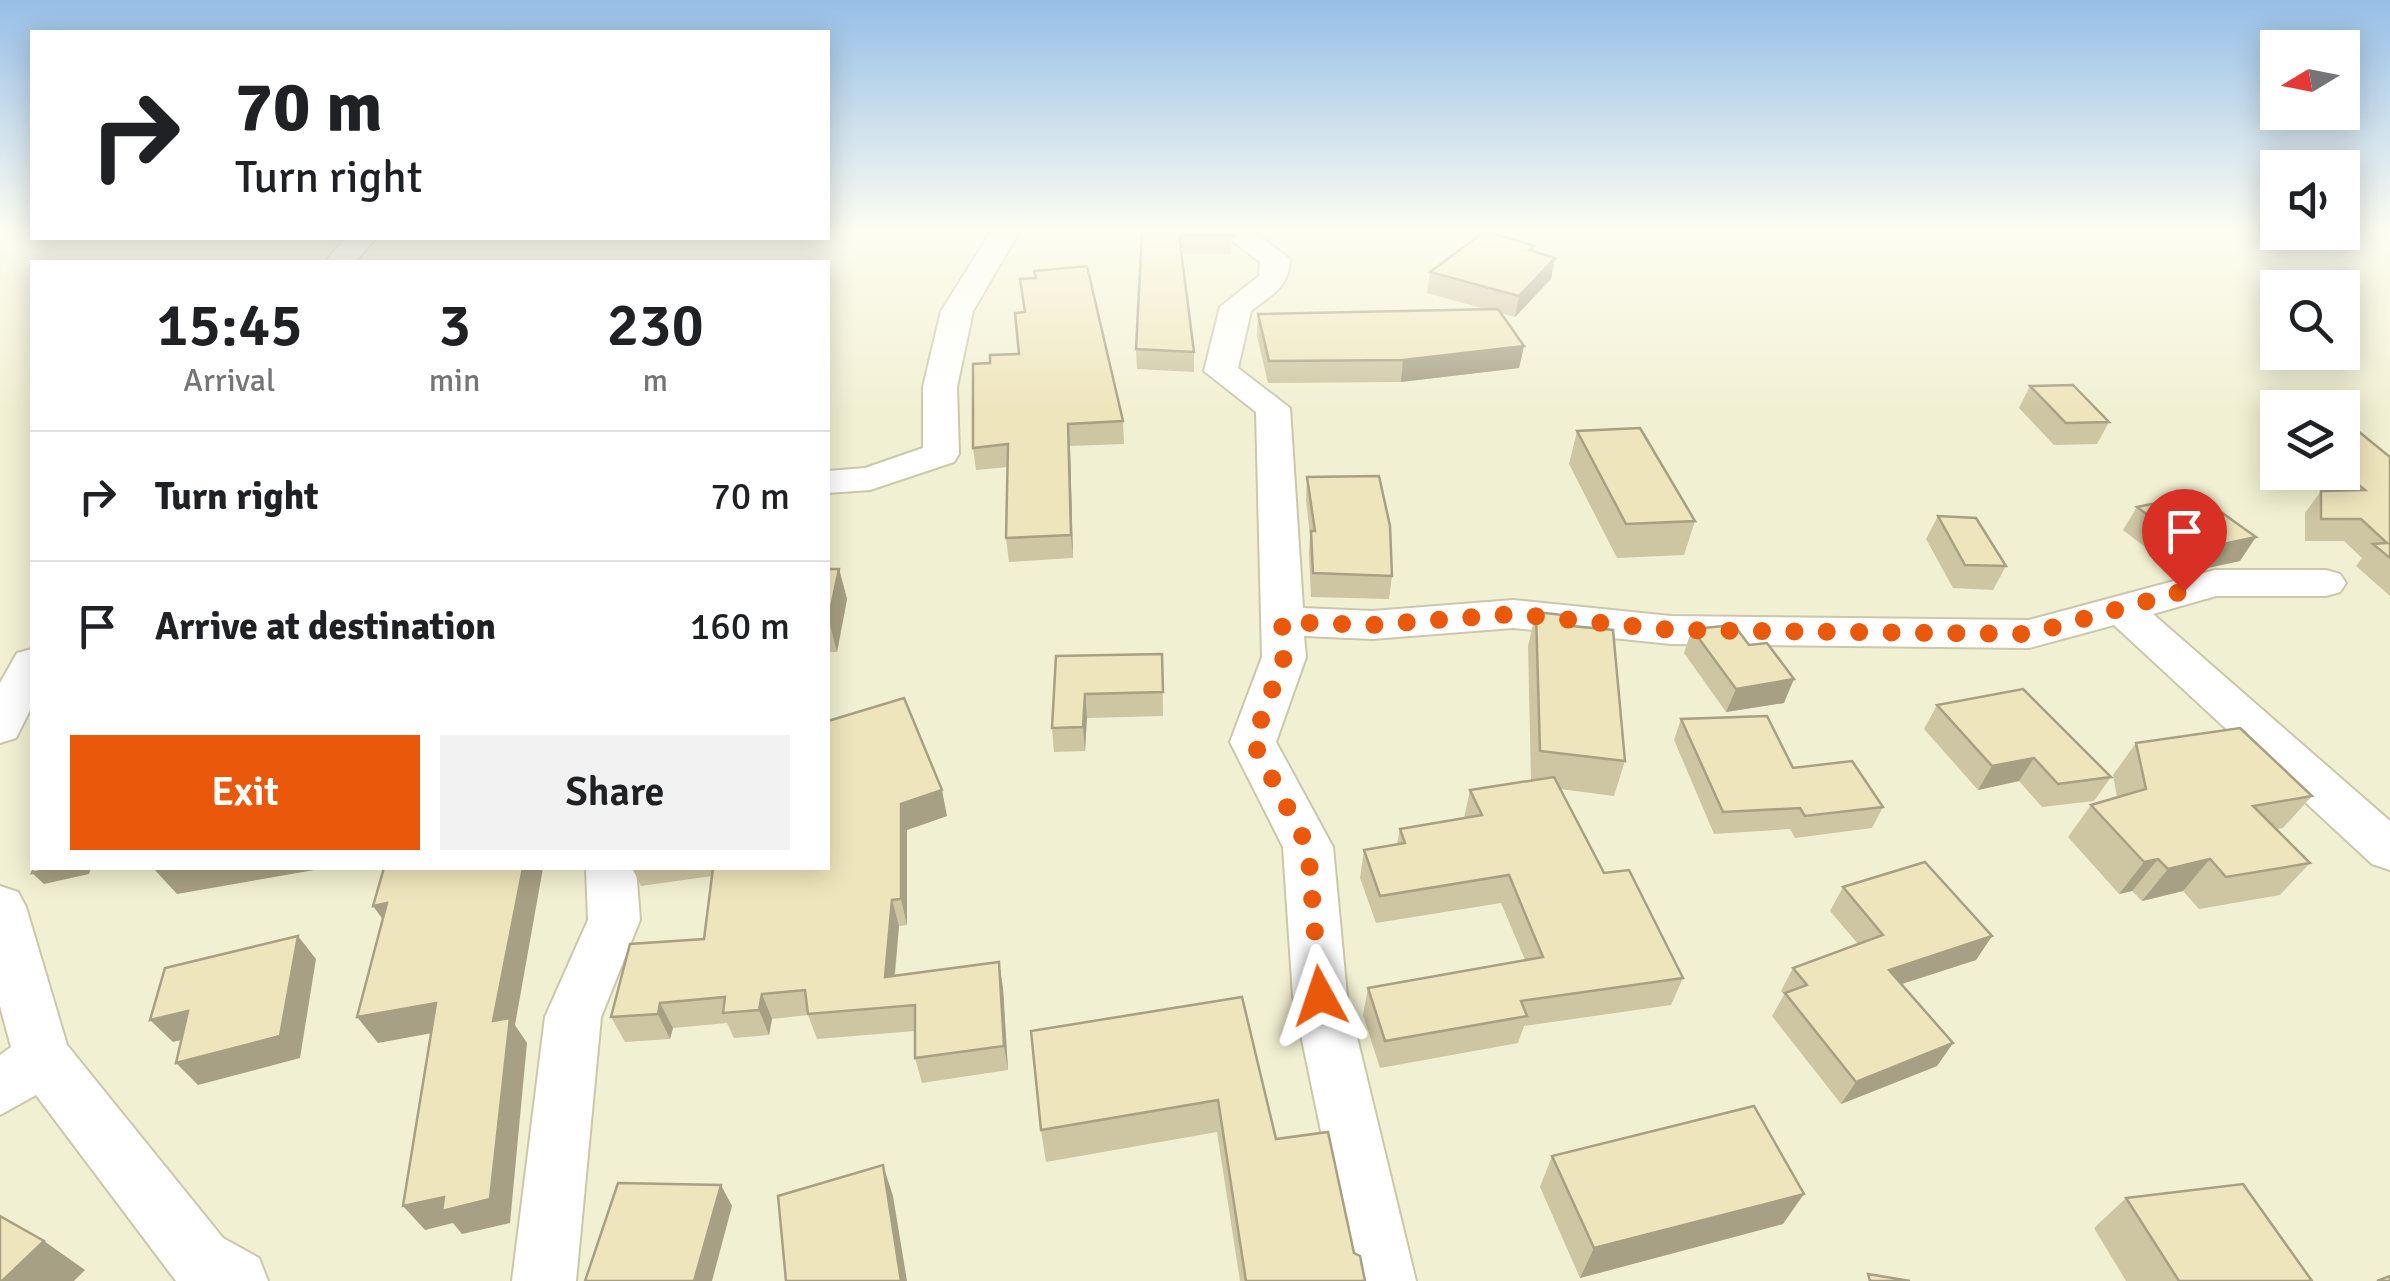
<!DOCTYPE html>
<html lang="en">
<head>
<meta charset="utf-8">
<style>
	body { margin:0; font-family:Signika,sans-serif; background:#f2f2f2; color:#202124; height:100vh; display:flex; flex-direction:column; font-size:38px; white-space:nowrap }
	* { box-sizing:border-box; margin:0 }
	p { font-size:32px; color:#757577 }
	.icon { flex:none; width:55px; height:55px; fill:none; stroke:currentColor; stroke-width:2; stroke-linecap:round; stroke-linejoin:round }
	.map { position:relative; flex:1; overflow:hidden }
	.sheet { position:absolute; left:30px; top:260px; width:800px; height:610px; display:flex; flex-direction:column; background:#fff; border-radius:0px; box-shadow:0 5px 25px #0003 }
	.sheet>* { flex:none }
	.top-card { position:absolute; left:30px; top:30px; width:800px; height:210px; border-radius:0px; box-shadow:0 5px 25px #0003; background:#fff; color:#202124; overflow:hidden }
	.needle { width:65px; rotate:260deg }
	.fabs { position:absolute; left:2260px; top:30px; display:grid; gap:20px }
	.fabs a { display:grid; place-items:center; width:100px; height:100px; border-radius:0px; background:#fff; box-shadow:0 5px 25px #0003; font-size:50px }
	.pin { position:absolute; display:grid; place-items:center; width:85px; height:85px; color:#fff; margin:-102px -42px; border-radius:50% 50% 50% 0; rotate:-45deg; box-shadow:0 0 10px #0007 }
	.pin .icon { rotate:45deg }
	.me { position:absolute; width:110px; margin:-55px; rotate:355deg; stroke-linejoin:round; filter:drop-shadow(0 0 8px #0008) }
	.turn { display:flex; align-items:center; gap:35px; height:210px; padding:0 40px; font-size:45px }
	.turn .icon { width:130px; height:130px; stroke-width:2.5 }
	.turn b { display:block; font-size:70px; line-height:85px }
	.eta { display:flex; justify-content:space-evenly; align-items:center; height:170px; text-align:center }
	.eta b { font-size:60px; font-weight:600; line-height:70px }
	.button { display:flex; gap:20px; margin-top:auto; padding:20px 40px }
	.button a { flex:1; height:115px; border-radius:0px; background:#ea580c; color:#fff; font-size:40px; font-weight:600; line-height:115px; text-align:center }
	.button a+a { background:#f2f2f2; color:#202124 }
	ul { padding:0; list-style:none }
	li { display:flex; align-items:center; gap:30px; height:130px; padding:0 40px; border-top:2px solid #e0e0e0 }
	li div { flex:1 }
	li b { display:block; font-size:38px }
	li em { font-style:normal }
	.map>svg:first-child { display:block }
</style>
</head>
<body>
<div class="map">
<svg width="2390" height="1281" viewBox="0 0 2390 1281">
	<rect width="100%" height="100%" fill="#fafbe3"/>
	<path fill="#f2f0d2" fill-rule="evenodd" d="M 0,232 L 32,232 L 32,238 L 828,238 L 828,232 L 2390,232 L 2390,1281 L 0,1281 ZM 32,262 L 828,262 L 828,868 L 32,868 ZM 2278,288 L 2342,288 L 2342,352 L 2278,352 ZM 2278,408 L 2342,408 L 2342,472 L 2278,472 Z"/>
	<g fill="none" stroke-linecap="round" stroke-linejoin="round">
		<defs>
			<g id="minor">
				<polygon points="991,232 1019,232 973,311 957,387 959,454 954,462 870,490 828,493 828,471 865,468 923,448 923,387 941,311"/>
				<path d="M 1220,232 L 1253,232 L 1290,259 C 1289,288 1272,294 1251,311 L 1238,368 L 1290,408 L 1303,608 L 1372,611 L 1513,600 L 1671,616 L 2029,620 L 2215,570 L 2326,570 L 2340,574 L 2346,583 L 2340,592 L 2326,596 L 2216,596 L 2153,614 L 2390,821 L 2390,870 L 2372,864 L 2114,625 L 2029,648 L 1671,644 L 1513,628 L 1372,639 L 1304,636 L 1306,657 L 1276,742 L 1333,847 L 1347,996 L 1416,1281 L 1352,1281 L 1293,996 L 1283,847 L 1230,742 L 1262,657 L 1256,412 L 1204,371 L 1220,307 L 1259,276 L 1260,262 Z"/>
				<polygon points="346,238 376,238 355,262 325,262"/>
				<polygon points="32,649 32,706 16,738 0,743 0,683 17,653"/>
				<polygon points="586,868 636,868 640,920 601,1017 576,1281 512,1281 545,1017 588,920"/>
				<polygon points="0,886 18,892 26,907 67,1045 223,1238 259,1258 268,1281 176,1281 36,1095 0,1115 0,1055 11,1047 0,1006"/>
			</g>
		</defs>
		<use href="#minor" stroke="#ccc7ab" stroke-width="4"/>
		<use href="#minor" fill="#fff" fill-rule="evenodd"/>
	</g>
	<g fill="#cec5a2">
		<polygon points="1142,232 1232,235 1231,254 1182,254 1194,352 1194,372 1137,369 1136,349"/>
		<polygon points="1534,246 1533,251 1551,279 1515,317 1501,313 1524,346 1519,368 1401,382 1268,383 1257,336 1258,314 1485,309 1427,293 1430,272"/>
		<polygon points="1020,279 1123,421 1124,444 1070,446 1073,558 1009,562 1006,538 1008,467 976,470 973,448 990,363 1019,354 1024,312"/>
		<polygon points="2030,386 2109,422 2097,444 2054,445 2019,408"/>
		<polygon points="2342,418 2390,457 2390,596 2356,566 2362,558 2344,541 2305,541 2305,513 2321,491 2325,491 2304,472 2342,472"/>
		<polygon points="2278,425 2278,449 2268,440"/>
		<polygon points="1577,431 1695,521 1684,555 1617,558 1569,464"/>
		<polygon points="1307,477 1392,576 1389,599 1311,597 1309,554 1310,535 1306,500"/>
		<polygon points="2137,507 2240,561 2180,574 2123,530"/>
		<polygon points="1938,516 2006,566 1993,590 1953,588 1926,539"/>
		<polygon points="828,569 839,569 847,599 837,652 828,652"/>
		<polygon points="1536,612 1572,626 1625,761 1614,796 1560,789 1604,873 1683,978 1671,1005 1524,1026 1518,1043 1380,1068 1363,1015 1368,988 1525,960 1501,903 1376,923 1360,878 1364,850 1397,844 1400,829 1464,818 1470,790 1531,780 1528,646"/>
		<polygon points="1692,629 1784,703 1726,712 1684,653"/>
		<polygon points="1162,654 1163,716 1087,718 1085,751 1054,752 1052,728 1056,656"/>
		<polygon points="1937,705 2111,777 2094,801 2042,807 2019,781 1978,790 1924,729"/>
		<polygon points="1681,719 1793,768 1883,807 1872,828 1795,838 1790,829 1714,834 1674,740"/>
		<polygon points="828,721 947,816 907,830 907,925 899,926 895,976 1003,988 1008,1070 922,1083 915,1058 915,1031 817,1039 808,1015 772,1019 769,1035 734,1038 727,1023 673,1028 670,1039 625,1042 611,1017 704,939 712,876 641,886 632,868 828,868"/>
		<polygon points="2136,743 2312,796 2283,828 2276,829 2310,863 2280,895 2199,909 2183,891 2142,901 2132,891 2119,894 2068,837 2091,805 2117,797 2113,775"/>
		<polygon points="1843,887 1992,936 1976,960 1901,984 1953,1043 1937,1066 1841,1104 1772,1016 1784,995 1781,991 1793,968 1858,944 1830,911"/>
		<polygon points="1242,997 1276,1139 1354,1253 1365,1281 1240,1281 1217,1132 1046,1162 1041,1130"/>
		<polygon points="1552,1156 1783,1224 1580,1278 1540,1187"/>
		<polygon points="2126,1198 2312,1281 2126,1281 2094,1228"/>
	</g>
	<g fill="#a7a084">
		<polygon points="1555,258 1551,279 1515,317 1519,296"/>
		<polygon points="1524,346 1519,368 1401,382 1403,360"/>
		<polygon points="1068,424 1070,446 1073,558 1071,535"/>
		<polygon points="2256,537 2240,561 2180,574 2195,550"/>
		<polygon points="839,569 847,599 837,652 829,621"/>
		<polygon points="1794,679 1784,703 1726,712 1736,689"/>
		<polygon points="1085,694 1087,718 1085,751 1083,727"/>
		<polygon points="2034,758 2019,781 1978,790 1992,766"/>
		<polygon points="942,790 947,816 907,830 907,925 901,899 901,804"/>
		<polygon points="2158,859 2132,891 2119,894 2144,862"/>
		<polygon points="2210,859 2183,891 2142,901 2168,869"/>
		<polygon points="54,868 91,868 89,874 44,884 32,873"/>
		<polygon points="153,868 326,868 177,894"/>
		<polygon points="523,868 543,868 515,1025 527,1043 510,1223 462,1234 453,1223 425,1230 403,1206"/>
		<polygon points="892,900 899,926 892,1002 885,977"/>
		<polygon points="387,903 392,932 373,906"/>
		<polygon points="298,936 316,959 300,1058 198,1085 176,1063"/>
		<polygon points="1992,936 1976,960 1874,993 1889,970"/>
		<polygon points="999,962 1003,988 1008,1070 1004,1046"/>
		<polygon points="762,994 772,1019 769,1035 759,1010"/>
		<polygon points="436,1003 454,1029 378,1043 357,1017"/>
		<polygon points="660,1003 673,1028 670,1039 658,1014"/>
		<polygon points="188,1011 210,1033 173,1042 150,1020"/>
		<polygon points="1953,1043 1937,1066 1841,1104 1856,1082"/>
		<polygon points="883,1165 893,1196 907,1281 901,1281"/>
		<polygon points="721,1185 732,1206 712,1281 694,1281"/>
		<polygon points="1804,1194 1783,1224 1580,1278 1594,1248"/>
		<polygon points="44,1241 85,1270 74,1281 2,1281"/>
	</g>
	<g fill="#efe5bc" stroke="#a7a084" stroke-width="2.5">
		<polygon points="1142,232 1228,232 1232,235 1179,235 1194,352 1136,349"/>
		<polygon points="1484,232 1489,232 1534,246 1529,250 1555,258 1519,296 1430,272"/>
		<polygon points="1087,266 1123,421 1068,424 1071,535 1006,538 1008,444 973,448 973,364 990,363 990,355 1019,354 1015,313 1025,312 1020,279 1036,278 1034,271"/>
		<polygon points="1498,309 1524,346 1403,360 1269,361 1258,314"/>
		<polygon points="2073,385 2109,422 2066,423 2030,386"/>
		<polygon points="2342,418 2390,457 2390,558 2373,544 2387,543 2361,519 2321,519 2321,491 2365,490 2342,471"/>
		<polygon points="1640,428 1695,521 1626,524 1577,431"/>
		<polygon points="1379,476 1390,526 1392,576 1313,573 1311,531 1315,531 1307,477"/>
		<polygon points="2197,495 2256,537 2195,550 2137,507"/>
		<polygon points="1938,516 1976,518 2006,566 1965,565"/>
		<polygon points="828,569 839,569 828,621"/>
		<polygon points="1536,612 1572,616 1572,626 1613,630 1625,761 1540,751"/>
		<polygon points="1734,625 1749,645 1767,643 1794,679 1736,689 1692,629"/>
		<polygon points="1162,654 1163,692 1085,694 1083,727 1052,728 1056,656"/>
		<polygon points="2023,689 2111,777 2058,784 2034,758 1992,766 1937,705"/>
		<polygon points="904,698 942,790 901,804 901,899 892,900 885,977 999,962 1004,1046 915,1058 915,1005 808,1014 805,990 762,994 759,1010 723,1013 725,997 660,1003 658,1014 611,1017 630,944 704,939 713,868 828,868 828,721"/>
		<polygon points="1767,716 1793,768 1852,761 1883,807 1805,816 1800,808 1723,812 1681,719"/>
		<polygon points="2240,728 2312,796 2253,806 2310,863 2226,877 2210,859 2168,869 2158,859 2144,862 2091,805 2146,789 2136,743"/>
		<polygon points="1554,777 1604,873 1629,870 1683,978 1521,1001 1527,1016 1385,1041 1368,988 1543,957 1509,875 1380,896 1364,850 1405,843 1400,829 1482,815 1470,790"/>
		<polygon points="1925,862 1992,936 1889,970 1953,1043 1856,1082 1785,993 1807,985 1793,968 1883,935 1843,887"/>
		<polygon points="34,868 54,868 32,873"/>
		<polygon points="384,868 523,868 493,1021 510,1018 490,1199 442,1211 444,1197 403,1206 436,1003 357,1017 387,903 373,906"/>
		<polygon points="298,936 280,1036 176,1063 188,1011 150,1020 165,968"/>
		<polygon points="1242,997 1276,1139 1328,1132 1354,1253 1360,1256 1365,1281 1246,1281 1218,1100 1041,1130 1031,1031"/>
		<polygon points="1754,1106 1804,1194 1594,1248 1552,1156"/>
		<polygon points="883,1165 901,1281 786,1281 778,1196"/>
		<polygon points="618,1183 721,1185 694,1281 585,1281"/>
		<polygon points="2243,1184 2312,1281 2179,1281 2126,1198"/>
		<polygon points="0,1216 44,1241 2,1281 0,1281"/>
		<polygon points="1868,1274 1910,1281 1870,1281"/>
		<polygon points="2390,1276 2390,1281 2377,1281"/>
	</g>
	<linearGradient id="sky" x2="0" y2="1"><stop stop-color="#95bee6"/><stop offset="0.56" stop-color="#fdfdf2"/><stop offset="1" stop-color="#fdfdf2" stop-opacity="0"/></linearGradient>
	<rect width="2390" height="411" fill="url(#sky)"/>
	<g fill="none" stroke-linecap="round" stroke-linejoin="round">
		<polyline stroke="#ea580c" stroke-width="18" stroke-dasharray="0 32.4" points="1320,996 1308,847 1253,742 1284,657 1282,622 1372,625 1514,614 1671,630 2029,634 2184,591"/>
	</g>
</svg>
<div class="fabs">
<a><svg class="needle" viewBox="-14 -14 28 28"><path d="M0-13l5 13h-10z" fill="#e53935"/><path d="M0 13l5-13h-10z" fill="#757577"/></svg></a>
<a><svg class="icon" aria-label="sound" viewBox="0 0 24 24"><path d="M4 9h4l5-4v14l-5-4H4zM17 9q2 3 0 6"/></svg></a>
<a><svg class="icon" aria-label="search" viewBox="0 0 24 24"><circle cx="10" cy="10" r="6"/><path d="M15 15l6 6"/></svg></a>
<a><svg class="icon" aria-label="layers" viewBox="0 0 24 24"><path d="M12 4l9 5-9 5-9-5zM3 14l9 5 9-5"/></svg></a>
</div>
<div class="pin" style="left:2184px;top:591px;background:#d93025"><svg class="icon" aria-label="arrive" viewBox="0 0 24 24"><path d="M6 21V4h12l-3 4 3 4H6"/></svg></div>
<svg class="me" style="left:1320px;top:996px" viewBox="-20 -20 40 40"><path d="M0-17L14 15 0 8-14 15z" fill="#ea580c" stroke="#fff" stroke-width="4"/></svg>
<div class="top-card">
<div class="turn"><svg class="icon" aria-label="right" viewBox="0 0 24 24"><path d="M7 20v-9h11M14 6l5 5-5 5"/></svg><div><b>70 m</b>Turn right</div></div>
</div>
<section class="sheet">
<div class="eta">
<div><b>15:45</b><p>Arrival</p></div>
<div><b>3</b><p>min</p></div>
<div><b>230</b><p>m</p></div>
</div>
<ul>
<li><svg class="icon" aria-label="right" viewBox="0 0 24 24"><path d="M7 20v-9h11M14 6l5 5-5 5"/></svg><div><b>Turn right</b></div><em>70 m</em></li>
<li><svg class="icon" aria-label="arrive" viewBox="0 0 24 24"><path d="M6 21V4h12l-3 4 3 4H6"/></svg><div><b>Arrive at destination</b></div><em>160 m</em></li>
</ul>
<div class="button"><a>Exit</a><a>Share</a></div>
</section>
</div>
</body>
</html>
